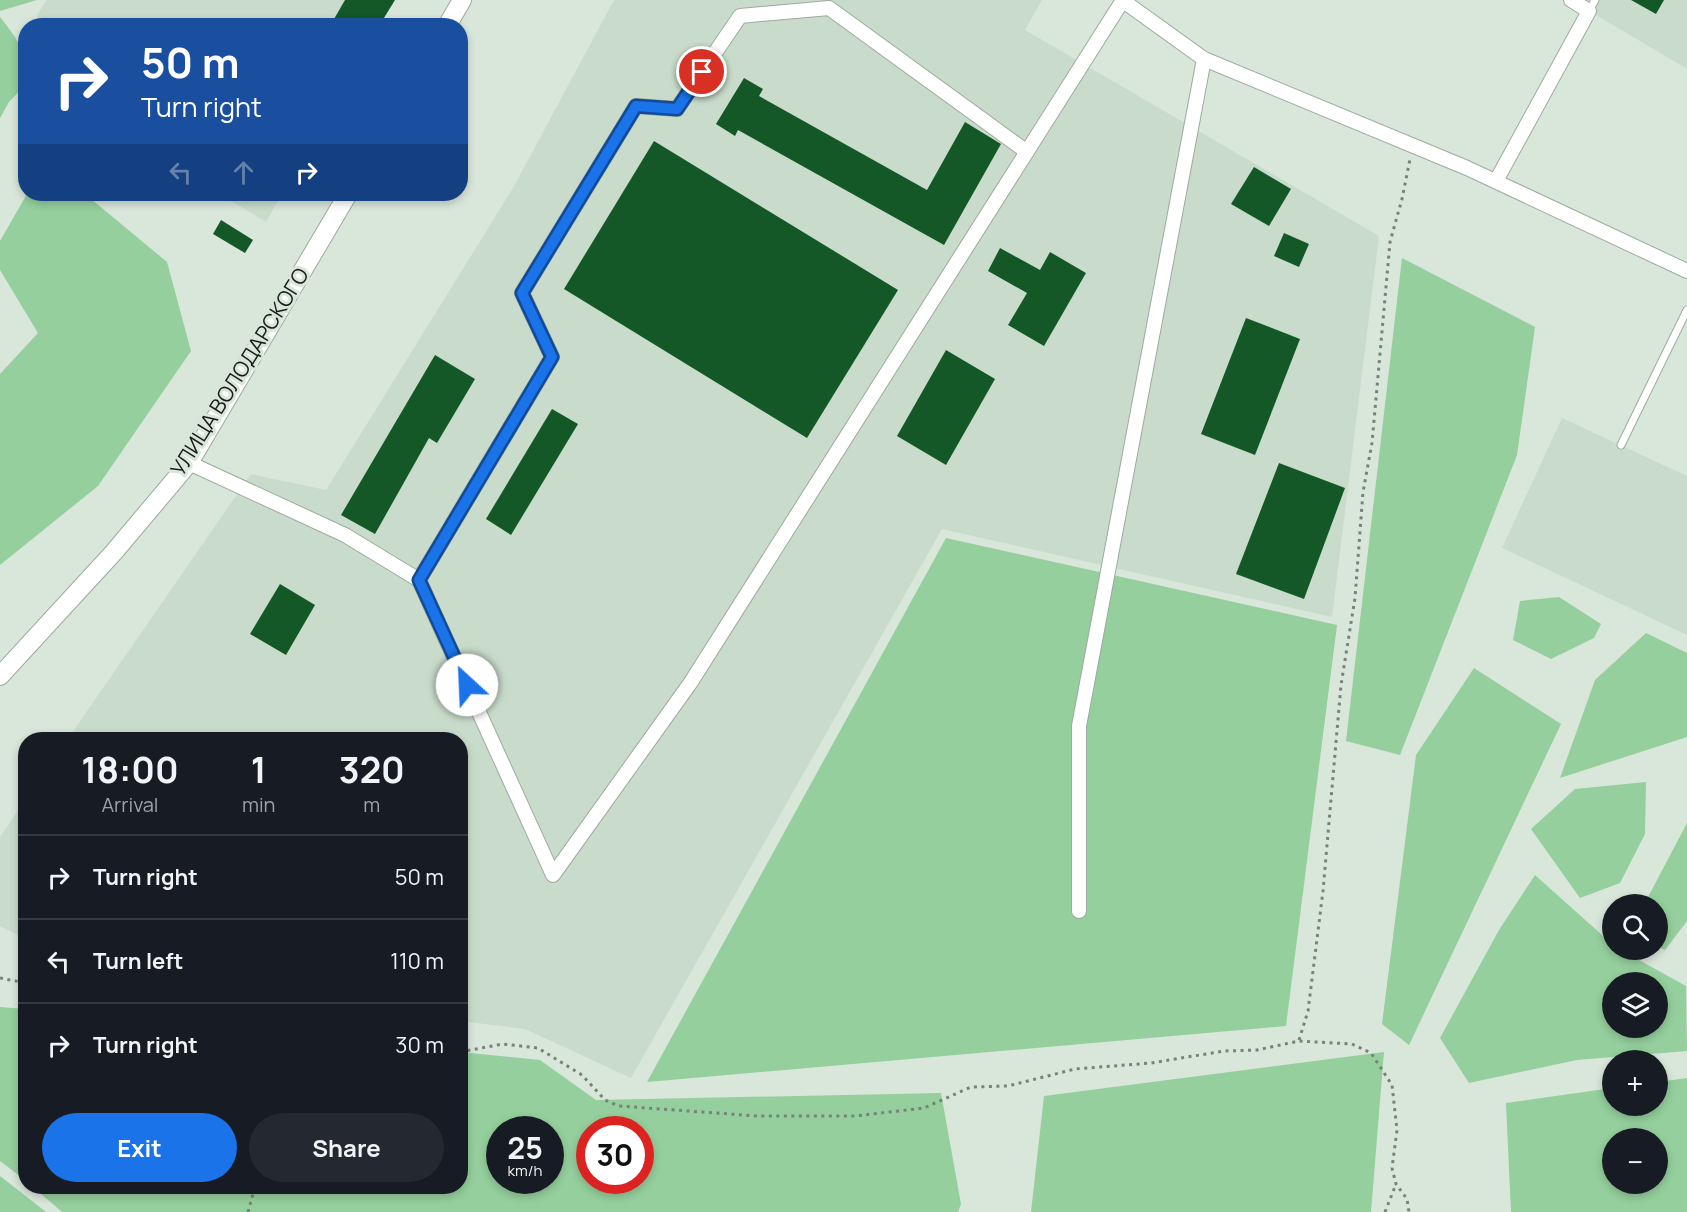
<!DOCTYPE html>
<html lang="en">
<head>
<meta charset="utf-8">
<style>
	body { margin:0; font-family:Manrope,sans-serif; background:#242831; color:#f1f3f6; height:100vh; display:flex; flex-direction:column; font-size:22px; white-space:nowrap }
	* { box-sizing:border-box; margin:0 }
	p { font-size:20px; color:#9ea1a6 }
	.icon { flex:none; width:33px; height:33px; fill:none; stroke:currentColor; stroke-width:2; stroke-linecap:round; stroke-linejoin:round }
	.map { position:relative; flex:1; overflow:hidden }
	.details { position:absolute; left:18px; top:732px; width:450px; height:462px; display:flex; flex-direction:column; background:#171b24; border-radius:24px; box-shadow:0 3px 9px #0003 }
	.details>* { flex:none }
	.banner { position:absolute; left:18px; top:18px; width:450px; height:183px; border-radius:24px; box-shadow:0 3px 9px #0003; background:#1a4fa0; color:#fff; overflow:hidden }
	.controls { position:absolute; left:1602px; top:894px; display:grid; gap:12px }
	.controls a { display:grid; place-items:center; width:66px; height:66px; border-radius:50%; background:#171b24; box-shadow:0 3px 9px #0003; font-size:30px }
	.speed { position:absolute; left:486px; top:1116px; display:flex; gap:12px; font-size:30px; font-weight:700; text-align:center }
	.speed>* { display:grid; place-content:center; width:78px; height:78px; border-radius:50%; background:#171b24; box-shadow:0 3px 9px #0003; line-height:1 }
	.speed small { font-size:15px; font-weight:400 }
	.speed .limit { border:9px solid #d22; background:#fff; color:#111 }
	.pin { position:absolute; display:grid; place-items:center; width:51px; height:51px; color:#fff; margin:-26px; border:3px solid #fff; border-radius:50%; box-shadow:0 2px 6px #0007 }
	.me { position:absolute; width:66px; margin:-33px; rotate:335deg; stroke-linejoin:round; filter:drop-shadow(0 0 4px #0008) }
	.turn { display:flex; align-items:center; gap:21px; height:126px; padding:0 24px; font-size:27px }
	.turn .icon { width:78px; height:78px; stroke-width:2.5 }
	.turn b { display:block; font-size:42px; line-height:51px }
	.lanes { display:flex; align-items:center; height:57px; padding:0 24px; background:#0003; justify-content:center; gap:30px; direction:ltr }
	.lanes .off { opacity:.35 }
	.eta { display:flex; justify-content:space-evenly; align-items:center; height:102px; text-align:center }
	.eta b { font-size:36px; font-weight:700; line-height:42px }
	.action { display:flex; gap:12px; margin-top:auto; padding:12px 24px }
	.action a { flex:1; height:69px; border-radius:36px; background:#1a73e8; color:#fff; font-size:24px; font-weight:700; line-height:69px; text-align:center }
	.action a+a { background:#242831; color:#f1f3f6 }
	ul { padding:0; list-style:none }
	li { display:flex; align-items:center; gap:18px; height:84px; padding:0 24px; border-top:2px solid #363941 }
	li div { flex:1 }
	li b { display:block; font-size:22px }
	li em { font-style:normal }
	.map>svg:first-child { display:block }
</style>
</head>
<body>
<div class="map">
<svg width="1687" height="1212" viewBox="0 0 1687 1212">
	<rect width="100%" height="100%" fill="#d9e6da"/>
	<g fill="#c9dccb">
		<polygon points="47,0 394,0 379,26 40,26 37,15"/>
		<polygon points="614,0 1042,0 1025,30 1379,236 1332,617 942,529 631,1078 525,1029 461,1021 460,740 67,740 251,474 326,490 513,188"/>
		<polygon points="1571,0 1687,0 1687,69"/>
		<polygon points="220,194 282,194 266,222"/>
		<polygon points="1562,418 1687,476 1687,635 1502,548"/>
		<polygon points="25,800 25,939 0,926 0,837"/>
	</g>
	<g fill="#95cf9d" fill-rule="evenodd">
		<polygon points="0,0 37,0 0,11"/>
		<path d="M 0,17 C 20,42 26,51 26,84 L 9,102 L 0,118 Z"/>
		<polygon points="27,194 85,194 167,262 191,351 98,486 0,565 0,374 38,333 0,270 0,241"/>
		<polygon points="1402,258 1535,327 1517,455 1400,755 1346,741"/>
		<polygon points="946,538 1337,625 1286,1026 647,1082"/>
		<polygon points="1559,597 1601,624 1594,638 1551,659 1513,640 1520,601"/>
		<polygon points="1646,633 1687,653 1687,737 1560,778 1595,680"/>
		<polygon points="1474,668 1561,724 1409,1045 1382,1024 1416,755"/>
		<polygon points="1646,782 1645,834 1620,883 1580,898 1531,829 1575,789"/>
		<polygon points="1687,823 1687,921 1665,950 1658,947 1658,904 1647,904 1646,901"/>
		<path d="M 1535,875 L 1612,944 L 1612,950 L 1621,950 L 1686,986 L 1687,1051 L 1577,1060 L 1469,1083 L 1440,1038 L 1499,930 ZM 1612,982 L 1658,982 L 1658,1028 L 1612,1028 Z"/>
		<polygon points="0,1007 25,1009 25,1180 0,1161"/>
		<path d="M 461,1052 L 540,1060 L 596,1100 L 941,1093 L 961,1204 L 958,1212 L 62,1212 L 33,1187 L 460,1186 ZM 500,1130 L 550,1130 L 550,1180 L 500,1180 ZM 590,1130 L 640,1130 L 640,1180 L 590,1180 Z"/>
		<polygon points="1384,1052 1371,1212 1031,1212 1044,1096"/>
		<path d="M 1687,1078 L 1687,1212 L 1511,1212 L 1506,1103 L 1612,1088 L 1612,1106 L 1658,1106 L 1658,1082 ZM 1612,1138 L 1658,1138 L 1658,1184 L 1612,1184 Z"/>
		<polygon points="0,1176 46,1212 0,1212"/>
	</g>
	<g fill="#145827">
		<polygon points="345,0 395,0 379,26 345,26 334,19"/>
		<polygon points="1631,0 1664,0 1656,14"/>
		<polygon points="744,78 763,89 759,96 927,190 965,122 1001,144 944,245 738,130 735,136 716,124"/>
		<polygon points="654,141 898,290 807,438 564,289"/>
		<polygon points="1254,167 1291,189 1269,226 1231,204"/>
		<polygon points="221,220 253,240 245,253 213,234"/>
		<polygon points="1284,233 1309,244 1299,267 1274,256"/>
		<polygon points="1000,248 1040,270 1050,252 1086,273 1044,346 1008,325 1027,293 988,271"/>
		<polygon points="1246,318 1300,339 1255,455 1201,434"/>
		<polygon points="946,350 995,379 946,465 897,436"/>
		<polygon points="435,355 475,379 437,443 429,438 375,534 341,515"/>
		<polygon points="552,409 578,424 511,535 486,519"/>
		<polygon points="1279,463 1345,488 1304,599 1236,574"/>
		<polygon points="280,584 315,605 286,655 250,634"/>
	</g>
	<g fill="none" stroke-linecap="round" stroke-linejoin="round">
		<defs>
			<g id="service">
				<polyline points="1589,11 1595,0"/>
				<polyline points="1621,445 1687,310"/>
			</g>
			<g id="minor">
				<polyline points="1122,0 1204,59 1467,168 1687,271"/>
				<polyline points="1496,181 1589,11 1571,0"/>
				<polyline points="189,463 345,535 419,580 553,875 691,682 1123,0"/>
				<polyline points="419,580 552,357 522,293 636,106 677,109 740,16 829,8 1027,152"/>
				<polyline points="1079,911 1079,726 1204,59"/>
			</g>
			<g id="secondary">
				<polyline points="447,26 462,0"/>
				<polyline points="0,676 114,552 189,463 348,194"/>
			</g>
		</defs>
		<use href="#service" stroke="#9daa9f" stroke-width="9"/>
		<use href="#minor" stroke="#9daa9f" stroke-width="16"/>
		<use href="#secondary" stroke="#9daa9f" stroke-width="20"/>
		<g stroke="#79827a" stroke-width="3" stroke-dasharray="3 4.5" stroke-linecap="butt">
			<polyline points="0,978 26,983"/>
			<polyline points="1299,1040 1308,1011 1323,891 1341,685 1355,598 1363,492 1372,443 1390,242 1402,199 1410,159"/>
			<polyline points="460,1052 503,1044 538,1048 582,1075 605,1100 619,1106 757,1116 855,1116 924,1108 971,1087 1008,1086 1075,1069 1151,1063 1224,1051 1257,1050 1299,1041 1352,1044 1371,1053 1392,1085 1397,1130 1392,1168 1396,1184 1407,1199 1409,1212"/>
			<polyline points="248,1212 255,1186"/>
			<polyline points="1385,1212 1396,1184"/>
		</g>
		<use href="#service" stroke="#fff" stroke-width="7"/>
		<use href="#minor" stroke="#fff" stroke-width="14"/>
		<use href="#secondary" stroke="#fff" stroke-width="18"/>
	</g>
	<g fill="none" stroke-linecap="round" stroke-linejoin="round">
		<defs>
			<polyline id="route" points="467,685 419,580 552,357 522,293 636,106 677,109 702,72"/>
		</defs>
		<use href="#route" stroke="#114b97" stroke-width="15"/>
		<use href="#route" stroke="#1a73e8" stroke-width="10"/>
	</g>
	<g text-anchor="middle" stroke-width="6" stroke-linejoin="round" paint-order="stroke">
		<g font-size="21" fill="#171c18" stroke="#d9e6da">
			<text transform="translate(240 372) rotate(-58)" y="7">УЛИЦА ВОЛОДАРСКОГО</text>
		</g>
	</g>
</svg>
<div class="controls">
<a><svg class="icon" aria-label="search" viewBox="0 0 24 24"><circle cx="10" cy="10" r="6"/><path d="M15 15l6 6"/></svg></a>
<a><svg class="icon" aria-label="layers" viewBox="0 0 24 24"><path d="M12 4l9 5-9 5-9-5zM3 14l9 5 9-5"/></svg></a>
<a>+</a>
<a>−</a>
</div>
<div class="speed"><div>25<small>km/h</small></div><div class="limit">30</div></div>
<div class="pin" style="left:702px;top:72px;background:#d93025"><svg class="icon" aria-label="arrive" viewBox="0 0 24 24"><path d="M6 21V4h12l-3 4 3 4H6"/></svg></div>
<svg class="me" style="left:467px;top:685px" viewBox="-20 -20 40 40"><circle r="19" fill="#fff"/><path d="M0-13L10 11 0 6-10 11z" fill="#1a73e8"/></svg>
<div class="banner">
<div class="turn"><svg class="icon" aria-label="right" viewBox="0 0 24 24"><path d="M7 20v-9h11M14 6l5 5-5 5"/></svg><div><b>50 m</b>Turn right</div></div>
<div class="lanes"><svg class="icon off" aria-label="left" viewBox="0 0 24 24"><path d="M17 20v-9H6M10 6l-5 5 5 5"/></svg><svg class="icon off" aria-label="ahead" viewBox="0 0 24 24"><path d="M12 20V5M6 11l6-6 6 6"/></svg><svg class="icon" aria-label="right" viewBox="0 0 24 24"><path d="M7 20v-9h11M14 6l5 5-5 5"/></svg></div>
</div>
<section class="details">
<div class="eta">
<div><b>18:00</b><p>Arrival</p></div>
<div><b>1</b><p>min</p></div>
<div><b>320</b><p>m</p></div>
</div>
<ul>
<li><svg class="icon" aria-label="right" viewBox="0 0 24 24"><path d="M7 20v-9h11M14 6l5 5-5 5"/></svg><div><b>Turn right</b></div><em>50 m</em></li>
<li><svg class="icon" aria-label="left" viewBox="0 0 24 24"><path d="M17 20v-9H6M10 6l-5 5 5 5"/></svg><div><b>Turn left</b></div><em>110 m</em></li>
<li><svg class="icon" aria-label="right" viewBox="0 0 24 24"><path d="M7 20v-9h11M14 6l5 5-5 5"/></svg><div><b>Turn right</b></div><em>30 m</em></li>
</ul>
<div class="action"><a>Exit</a><a>Share</a></div>
</section>
</div>
</body>
</html>
